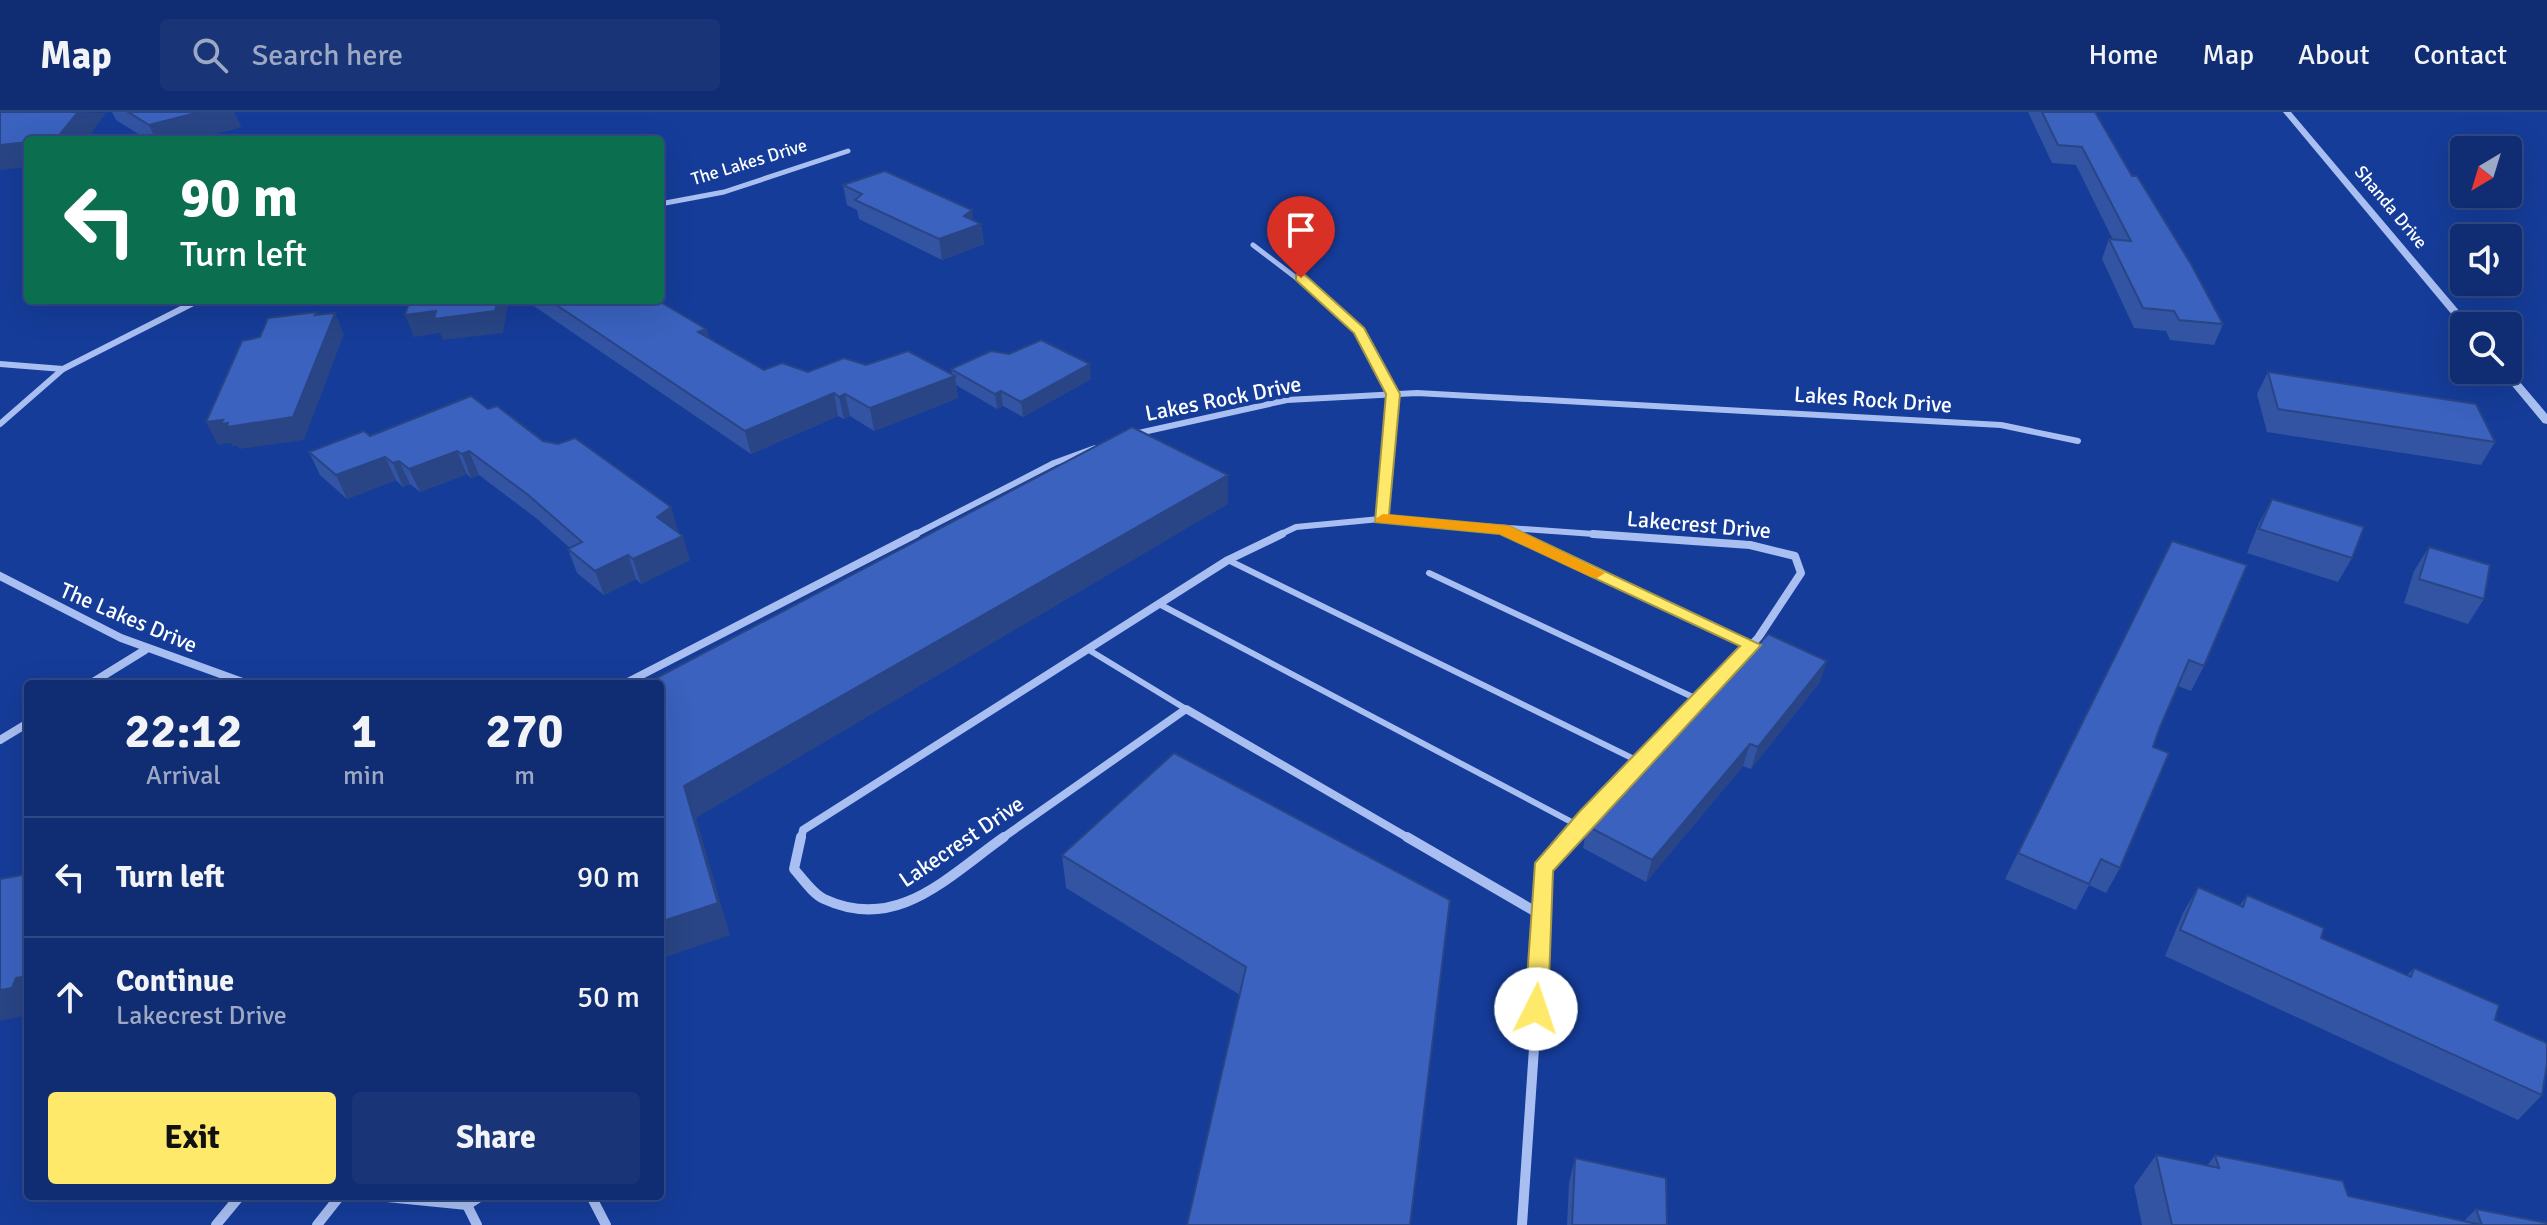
<!DOCTYPE html>
<html lang="en">
<head>
<meta charset="utf-8">
<style>
	body { margin:0; font-family:Signika,sans-serif; background:#193578; color:#f1f3f6; height:100vh; display:flex; flex-direction:column; font-size:30px; white-space:nowrap }
	* { box-sizing:border-box; margin:0 }
	p { font-size:26px; color:#9ca8c4 }
	.icon { flex:none; width:44px; height:44px; fill:none; stroke:currentColor; stroke-width:2; stroke-linecap:round; stroke-linejoin:round }
	.map { position:relative; flex:1; overflow:hidden }
	.drawer { position:absolute; left:24px; top:568px; width:640px; height:520px; display:flex; flex-direction:column; background:#102d73; border-radius:8px; box-shadow:0 8px 32px #0002,0 0 0 2px #304985 }
	.drawer>* { flex:none }
	.hud { position:absolute; left:24px; top:24px; width:640px; height:168px; border-radius:8px; box-shadow:0 8px 32px #0002,0 0 0 2px #304985; background:#0b6e4f; color:#fff; overflow:hidden }
	.needle { width:52px; rotate:218deg }
	.controls { position:absolute; left:2450px; top:24px; display:grid; gap:16px }
	.controls a { display:grid; place-items:center; width:72px; height:72px; border-radius:8px; background:#102d73; box-shadow:0 8px 32px #0002,0 0 0 2px #304985; font-size:40px }
	.pin { position:absolute; display:grid; place-items:center; width:68px; height:68px; color:#fff; margin:-82px -34px; border-radius:50% 50% 50% 0; rotate:-45deg; box-shadow:0 0 8px #0007 }
	.pin .icon { rotate:45deg }
	.me { position:absolute; width:88px; margin:-44px; rotate:4deg; stroke-linejoin:round; filter:drop-shadow(0 0 6px #0008) }
	.turn { display:flex; align-items:center; gap:28px; height:168px; padding:0 24px; font-size:36px }
	.turn .icon { width:104px; height:104px; stroke-width:2.5 }
	.turn b { display:block; font-size:56px; line-height:68px }
	.eta { display:flex; justify-content:space-evenly; align-items:center; height:136px; text-align:center }
	.eta b { font-size:48px; font-weight:700; line-height:56px }
	.button { display:flex; gap:16px; margin-top:auto; padding:16px 24px }
	.button a { flex:1; height:92px; border-radius:8px; background:#ffe96a; color:#111; font-size:32px; font-weight:700; line-height:92px; text-align:center }
	.button a+a { background:#193578; color:#f1f3f6 }
	ul { padding:0; list-style:none }
	li { display:flex; align-items:center; gap:24px; height:120px; padding:0 24px; border-top:2px solid #304985 }
	li div { flex:1 }
	li b { display:block; font-size:30px }
	li em { font-style:normal }
	header { display:flex; align-items:center; gap:48px; box-sizing:border-box; height:112px; padding:0 40px; background:#102d73; border-bottom:2px solid #304985 }
	header strong { font-size:38px }
	nav { display:flex; gap:44px; margin-inline-start:auto; font-size:28px }
	.search { width:560px; height:72px; background:#193578; display:flex; align-items:center; gap:20px; box-sizing:border-box; padding:0 28px; border-radius:8px; color:#9ca8c4; font-size:30px }
	.map>svg:first-child { display:block }
</style>
</head>
<body>
<header>
<strong>Map</strong>
<div class="search"><svg class="icon" aria-label="search" viewBox="0 0 24 24"><circle cx="10" cy="10" r="6"/><path d="M15 15l6 6"/></svg>Search here</div>
<nav><a>Home</a><a>Map</a><a>About</a><a>Contact</a></nav>
</header>
<div class="map">
<svg width="2547" height="1113" viewBox="0 0 2547 1113">
	<rect width="100%" height="100%" fill="#153c99"/>
	<g fill="none" stroke-linecap="round" stroke-linejoin="round">
		<polyline stroke="#a9bff2" stroke-width="5" points="1503,418 1516,424"/>
		<g stroke="#a9bff2" stroke-width="6">
			<polyline points="1512,422 1752,533"/>
			<polyline points="1228,448 1640,650"/>
			<polyline points="1429,461 1699,588"/>
			<polyline points="1161,493 1579,714"/>
			<polyline points="1089,538 1186,597"/>
		</g>
		<g stroke="#a9bff2" stroke-width="5">
			<polyline points="660,92 724,80 848,39"/>
			<polyline points="1253,133 1324,187"/>
		</g>
		<g stroke="#a9bff2" stroke-width="6">
			<polyline points="0,252 63,257"/>
			<polyline points="0,312 63,257 199,188"/>
			<polyline points="1134,322 1287,288 1417,281 2001,313 2078,329"/>
			<polyline points="1380,407 1622,424"/>
			<polyline points="912,424 1054,351 1095,336"/>
			<polyline points="1277,424 1296,415 1380,407 1393,282 1359,219 1322,185"/>
		</g>
		<g stroke="#a9bff2" stroke-width="8">
			<polyline points="0,464 121,526 248,572"/>
			<polyline points="90,572 145,538"/>
			<polyline points="624,572 916,422"/>
			<polyline points="0,628 28,611"/>
			<polyline points="801,727 803,718 1228,448 1282,422"/>
			<polyline points="1001,727 1186,597 1410,727"/>
			<polyline points="1568,727 1758,526 1801,461 1795,444 1750,433 1593,422"/>
		</g>
		<g stroke="#a9bff2" stroke-width="10">
			<path d="M 801,725 L 794,757 C 802,766 813,782 824,787 C 897,821 947,765 1004,725"/>
			<polyline points="1407,725 1543,804 1522,1113"/>
			<polyline points="1543,804 1542,757 1570,725"/>
			<polyline points="377,1084 467,1093 481,1084"/>
			<polyline points="591,1084 606,1113"/>
			<polyline points="467,1093 477,1113"/>
			<polyline points="216,1113 240,1084"/>
			<polyline points="317,1113 340,1084"/>
		</g>
		<g fill="#a9bff2" fill-rule="evenodd">
			<polygon points="2283,0 2291,0 2472,214 2464,214 2463,216"/>
			<polygon points="2508,256 2547,302 2547,312 2543,311 2499,258 2508,258"/>
		</g>
	</g>
	<g fill="#3254a3">
		<polygon points="112,0 234,0 241,15 191,28 148,28 116,8"/>
		<polygon points="2028,0 2095,0 2132,64 2223,212 2214,233 2170,228 2166,219 2134,216 2102,147 2109,127 2113,128 2076,53 2052,51"/>
		<polygon points="843,73 981,112 984,132 942,148 859,107 857,98 847,93"/>
		<polygon points="525,188 657,188 706,217 709,226 764,258 808,260 866,253 952,262 951,257 1091,267 1023,305 1003,294 997,297 956,273 958,286 874,319 850,304 844,307 838,304 751,342"/>
		<polygon points="2268,260 2495,330 2481,353 2267,320 2257,282"/>
		<polygon points="488,297 543,329 678,418 677,420 690,448 641,472 636,467 604,483 577,461 568,437 570,436 536,406 479,363 471,366 467,362 420,380 410,372 403,375 396,368 347,387 320,363 309,340"/>
		<polygon points="2272,387 2352,446 2338,470 2247,441 2259,411"/>
		<polygon points="2172,429 2204,554 2191,579 2178,574 2160,615 2153,635 2120,756 2106,781 2089,773 2076,798 2005,767"/>
		<polygon points="2429,435 2484,487 2468,512 2404,491 2414,459"/>
		<polygon points="1820,570 1751,657 1743,654 1646,770 1583,736 1587,714 1681,618"/>
		<polygon points="1062,743 1450,788 1240,883 1066,776"/>
		<polygon points="2198,775 2240,793 2247,783 2321,826 2407,863 2414,856 2495,908 2542,983 2518,1008 2165,844 2183,801"/>
		<polygon points="2156,1043 2207,1054 2215,1043 2348,1084 2464,1109 2476,1097 2547,1113 2142,1113 2134,1074"/>
		<polygon points="1575,1046 1667,1113 1567,1113 1569,1071"/>
	</g>
	<g fill="#294585">
		<polygon points="78,0 106,1 86,28 51,28"/>
		<polygon points="200,0 234,0 241,15 191,28 156,28 149,13"/>
		<polygon points="28,30 28,55 0,58 0,33"/>
		<polygon points="972,98 974,114 981,112 984,132 942,148 939,127"/>
		<polygon points="498,188 509,188 503,221 443,228 440,221 414,225 405,203 436,199"/>
		<polygon points="317,200 327,221 335,201 344,222 304,328 239,337 237,334 233,334 231,331 218,333 206,310 223,308"/>
		<polygon points="706,217 712,239 698,220"/>
		<polygon points="1090,252 1091,267 1023,305 1021,290"/>
		<polygon points="955,264 958,286 874,319 870,296"/>
		<polygon points="1001,279 1003,294 997,297 995,282"/>
		<polygon points="834,281 838,304 751,342 745,319"/>
		<polygon points="845,282 850,304 844,307 839,285"/>
		<polygon points="457,339 467,362 420,380 409,357"/>
		<polygon points="469,339 479,363 471,366 462,342"/>
		<polygon points="385,345 396,368 347,387 336,363"/>
		<polygon points="399,349 410,372 403,375 393,351"/>
		<polygon points="1228,363 1228,392 696,706 730,823 660,847 660,810 684,674"/>
		<polygon points="671,395 678,418 665,428 657,405"/>
		<polygon points="683,424 690,448 641,472 633,447"/>
		<polygon points="628,443 636,467 604,483 595,459"/>
		<polygon points="1827,549 1820,570 1751,657 1758,635"/>
		<polygon points="1750,632 1743,654 1646,770 1652,748"/>
		<polygon points="28,864 28,903 0,909 0,878 16,866"/>
	</g>
	<g fill="#3a62be" stroke="#294585" stroke-width="2">
		<polygon points="0,0 78,0 56,27 28,28 28,30 0,33"/>
		<polygon points="128,0 200,0 149,13"/>
		<polygon points="2042,0 2095,0 2132,64 2137,64 2191,152 2223,212 2179,208 2174,199 2143,196 2109,127 2131,129 2082,35 2058,33"/>
		<polygon points="885,59 972,98 964,104 981,112 939,127 855,88 862,82 843,73"/>
		<polygon points="410,188 498,188 495,199 434,207 436,199 405,203"/>
		<polygon points="549,188 657,188 706,217 698,220 764,258 782,251 808,260 844,246 866,253 908,239 955,264 870,296 845,282 839,285 834,281 745,319"/>
		<polygon points="317,200 315,203 335,201 293,305 227,315 228,311 221,312 223,308 206,310 242,229 260,225 268,206"/>
		<polygon points="1041,228 1090,252 1021,290 1001,279 995,282 951,257 991,239 1009,242"/>
		<polygon points="2268,260 2476,292 2495,330 2278,297"/>
		<polygon points="471,284 488,297 497,294 543,329 558,332 575,326 671,395 657,405 683,424 633,447 628,443 595,459 568,437 582,430 527,382 469,339 462,342 457,339 409,357 399,349 393,351 385,345 336,363 309,340 364,319 370,324"/>
		<polygon points="1132,315 1228,363 684,674 718,791 660,810 660,572 645,572"/>
		<polygon points="2272,387 2364,415 2352,446 2259,417"/>
		<polygon points="2172,429 2247,453 2204,554 2189,548 2160,615 2153,635 2169,641 2120,756 2101,747 2089,772 2018,741"/>
		<polygon points="2429,435 2490,453 2484,487 2419,467"/>
		<polygon points="1768,522 1827,549 1758,635 1750,632 1652,748 1587,714 1675,615 1681,618"/>
		<polygon points="1174,641 1450,788 1410,1113 1187,1113 1246,855 1062,743"/>
		<polygon points="28,762 28,864 16,866 12,876 0,878 0,767"/>
		<polygon points="2198,775 2243,795 2247,783 2324,816 2321,826 2411,865 2414,856 2499,893 2495,908 2547,931 2547,952 2542,983 2180,818"/>
		<polygon points="2156,1043 2219,1056 2215,1043 2343,1069 2348,1084 2482,1113 2476,1097 2547,1111 2547,1113 2172,1113"/>
		<polygon points="1575,1046 1666,1066 1667,1113 1572,1113"/>
	</g>
	<polygon fill="#ffe96a" stroke="#a69745" stroke-width="2" points="1296,163 1305,163 1364,216 1400,282 1389,403 1509,414 1761,533 1553,759 1548,897 1545,903 1528,903 1525,897 1535,751 1580,699 1740,534 1500,422 1375,410 1386,282 1354,221 1296,168"/>
	<polygon fill="#f59e0b" points="1383,402 1509,414 1605,461 1597,466 1591,465 1500,422 1377,410 1375,407"/>
	<g text-anchor="middle" stroke-width="8" stroke-linejoin="round" paint-order="stroke">
		<g font-size="18" fill="#fff" stroke="#153c99">
			<text transform="translate(749 50) rotate(-17)" y="6">The Lakes Drive</text>
			<text transform="translate(2391 95) rotate(50)" y="6">Shanda Drive</text>
		</g>
		<g font-size="22" fill="#fff" stroke="#153c99">
			<text transform="translate(1223 286) rotate(-11)" y="8">Lakes Rock Drive</text>
			<text transform="translate(1873 287) rotate(4)" y="8">Lakes Rock Drive</text>
			<text transform="translate(1699 412) rotate(5)" y="8">Lakecrest Drive</text>
			<text transform="translate(129 505) rotate(23)" y="8">The Lakes Drive</text>
			<text transform="translate(961 729) rotate(-34)" y="8">Lakecrest Drive</text>
		</g>
	</g>
</svg>
<div class="controls">
<a><svg class="needle" viewBox="-14 -14 28 28"><path d="M0-13l5 13h-10z" fill="#e53935"/><path d="M0 13l5-13h-10z" fill="#9ca8c4"/></svg></a>
<a><svg class="icon" aria-label="sound" viewBox="0 0 24 24"><path d="M4 9h4l5-4v14l-5-4H4zM17 9q2 3 0 6"/></svg></a>
<a><svg class="icon" aria-label="search" viewBox="0 0 24 24"><circle cx="10" cy="10" r="6"/><path d="M15 15l6 6"/></svg></a>
</div>
<div class="pin" style="left:1301px;top:166px;background:#d93025"><svg class="icon" aria-label="arrive" viewBox="0 0 24 24"><path d="M6 21V4h12l-3 4 3 4H6"/></svg></div>
<svg class="me" style="left:1536px;top:897px" viewBox="-20 -20 40 40"><circle r="19" fill="#fff"/><path d="M0-13L10 11 0 6-10 11z" fill="#ffe96a"/></svg>
<div class="hud">
<div class="turn"><svg class="icon" aria-label="left" viewBox="0 0 24 24"><path d="M17 20v-9H6M10 6l-5 5 5 5"/></svg><div><b>90 m</b>Turn left</div></div>
</div>
<section class="drawer">
<div class="eta">
<div><b>22:12</b><p>Arrival</p></div>
<div><b>1</b><p>min</p></div>
<div><b>270</b><p>m</p></div>
</div>
<ul>
<li><svg class="icon" aria-label="left" viewBox="0 0 24 24"><path d="M17 20v-9H6M10 6l-5 5 5 5"/></svg><div><b>Turn left</b></div><em>90 m</em></li>
<li><svg class="icon" aria-label="ahead" viewBox="0 0 24 24"><path d="M12 20V5M6 11l6-6 6 6"/></svg><div><b>Continue</b><p>Lakecrest Drive</p></div><em>50 m</em></li>
</ul>
<div class="button"><a>Exit</a><a>Share</a></div>
</section>
</div>
</body>
</html>
